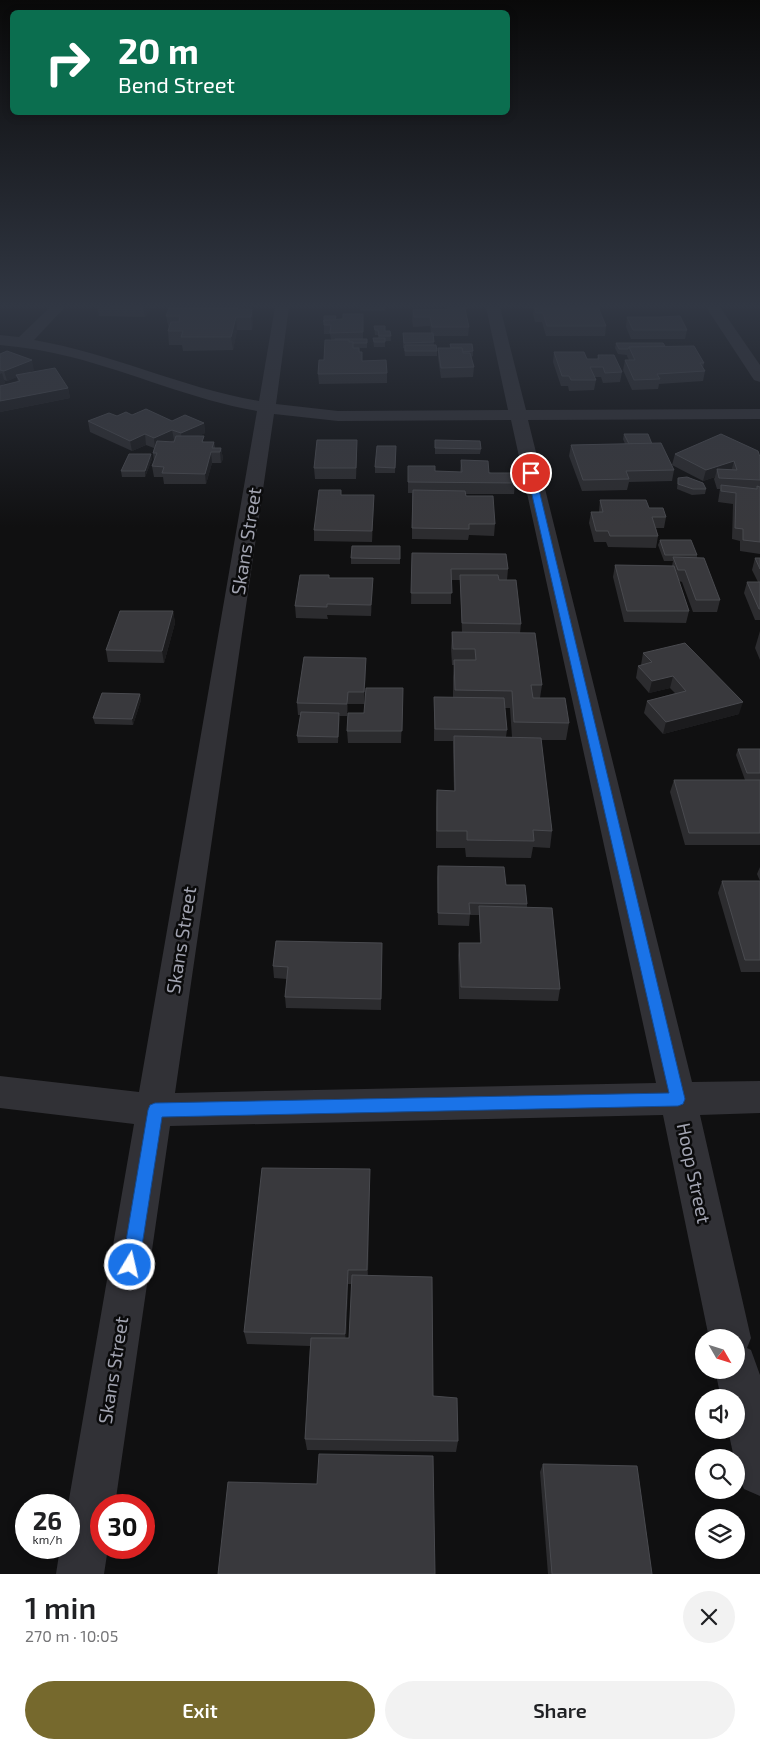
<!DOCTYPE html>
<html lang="en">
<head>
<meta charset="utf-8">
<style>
	body { margin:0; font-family:"Exo 2",sans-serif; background:#f2f2f2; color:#202124; height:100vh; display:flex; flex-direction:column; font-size:19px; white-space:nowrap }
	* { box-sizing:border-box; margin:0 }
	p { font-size:16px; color:#757577 }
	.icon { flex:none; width:28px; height:28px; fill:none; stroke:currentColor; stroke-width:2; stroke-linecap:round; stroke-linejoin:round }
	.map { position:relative; height:1574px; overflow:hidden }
	.details { display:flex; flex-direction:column; background:#fff; flex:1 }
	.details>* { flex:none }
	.hud { position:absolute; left:10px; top:10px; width:500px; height:105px; border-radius:8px; box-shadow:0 2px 8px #0003; background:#0b6e4f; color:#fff; overflow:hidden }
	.needle { width:32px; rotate:129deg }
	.controls { position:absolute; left:695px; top:1329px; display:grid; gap:10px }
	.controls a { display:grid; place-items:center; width:50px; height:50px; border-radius:50%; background:#fff; box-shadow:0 2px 8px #0003; font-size:25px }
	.speed { position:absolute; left:15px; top:1494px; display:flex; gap:10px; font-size:25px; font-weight:700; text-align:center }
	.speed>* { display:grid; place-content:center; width:65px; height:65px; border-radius:50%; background:#fff; box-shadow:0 2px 8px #0003; line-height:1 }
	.speed small { font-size:12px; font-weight:400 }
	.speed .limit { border:8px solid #d22; background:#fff; color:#111 }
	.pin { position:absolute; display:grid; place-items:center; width:42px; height:42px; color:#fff; margin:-21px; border:2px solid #fff; border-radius:50%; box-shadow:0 1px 5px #0007 }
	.me { position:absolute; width:55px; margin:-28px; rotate:9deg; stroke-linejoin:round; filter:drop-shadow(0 0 4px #0008) }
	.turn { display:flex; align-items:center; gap:18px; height:105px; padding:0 25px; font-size:22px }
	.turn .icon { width:65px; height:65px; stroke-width:2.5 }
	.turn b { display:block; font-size:35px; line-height:42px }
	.round { display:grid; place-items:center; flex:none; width:52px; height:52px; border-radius:26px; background:#f2f2f2 }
	.head { display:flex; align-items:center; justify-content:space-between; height:85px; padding:0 25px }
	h1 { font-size:30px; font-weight:600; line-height:38px }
	.cta { display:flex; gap:10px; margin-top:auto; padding:10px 25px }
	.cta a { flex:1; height:58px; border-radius:30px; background:#76692d; color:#fff; font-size:20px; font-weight:600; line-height:58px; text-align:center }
	.cta a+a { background:#f2f2f2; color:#202124 }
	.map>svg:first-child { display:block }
</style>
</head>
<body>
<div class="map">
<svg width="760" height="1574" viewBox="0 0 760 1574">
	<rect width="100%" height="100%" fill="#101011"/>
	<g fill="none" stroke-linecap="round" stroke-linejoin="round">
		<g fill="#313136" fill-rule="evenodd">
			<path d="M 50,307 L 65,307 L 34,340 C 111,353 182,388 259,401 L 275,307 L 289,307 L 276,404 L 338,411 L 508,410 L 486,307 L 500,307 L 526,410 L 760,409 L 760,419 L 528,420 L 692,1082 L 760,1081 L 760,1113 L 700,1115 L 751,1338 L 747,1348 L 751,1350 L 760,1375 L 760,1496 L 744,1489 L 737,1473 L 736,1458 L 734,1458 L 728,1430 L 736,1430 L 736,1398 L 721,1398 L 715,1370 L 736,1370 L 736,1338 L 709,1338 L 663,1115 L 170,1126 L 115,1505 L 101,1505 L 101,1548 L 108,1548 L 104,1574 L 56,1574 L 60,1548 L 69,1548 L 68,1505 L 134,1124 L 0,1108 L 0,1076 L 139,1092 L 257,411 C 193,400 134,373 71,357 C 48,351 24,347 0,345 L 0,335 L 19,337 ZM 274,414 L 338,421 L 511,420 L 656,1083 L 175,1093 Z"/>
			<polygon points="706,307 720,307 760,365 760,382 754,380"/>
		</g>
	</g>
	<g fill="#2c2c2f" fill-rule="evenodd">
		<polygon points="97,307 157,307 155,309 151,308 145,317 99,316"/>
		<polygon points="197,307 237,307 238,309 252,309 253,322 252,330 237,330 233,350 183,351 182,345 169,345 168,331 169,329 166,316 197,308"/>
		<rect x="360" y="307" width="25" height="4"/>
		<polygon points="446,307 468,307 468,309 465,309 469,327 468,336 433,336 434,345 437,351 437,356 405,356 404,348 403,348 403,333 431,333 430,326 413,327 412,319 413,310 447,309"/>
		<polygon points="524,307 598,307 606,326 605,336 546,336 542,322 535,322 533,314 534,308 524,308"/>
		<polygon points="363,314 363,339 367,339 367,348 359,348 362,361 387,373 387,383 319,384 318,374 324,360 331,340 330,334 324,334 324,325 336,320 343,319"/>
		<polygon points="627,317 687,330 685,339 631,339 626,327"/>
		<polygon points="374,326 385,331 390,331 391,341 385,341 385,347 374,347 373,338 378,338 378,335 375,335"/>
		<polygon points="616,343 665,346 704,363 703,368 705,371 703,381 659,384 658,389 632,390 623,370 625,360 629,360 627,356 627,355 618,354 615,348"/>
		<polygon points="450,344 473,351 473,356 471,357 474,367 473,377 441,378 438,358 438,348 450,348"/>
		<polygon points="554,352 587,359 597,359 598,355 622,372 620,382 603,383 601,377 594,377 596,380 594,390 569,391 568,386 561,386 553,362"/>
		<polygon points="0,354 34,370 25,374 68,388 70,398 0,412 0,386 18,382 17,377 7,381 4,380 5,383 0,386"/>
		<polygon points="132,415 172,421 204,423 205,433 198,436 204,442 214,442 215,448 221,448 223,459 221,463 212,463 206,484 164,484 163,477 154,477 152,466 154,462 153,453 154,448 146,445 132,451 90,432 88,421 117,416"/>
		<polygon points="624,434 652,444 674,470 672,481 629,482 627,490 582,491 569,456 571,445 625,444 623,439"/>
		<polygon points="435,440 481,449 480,454 435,454"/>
		<polygon points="396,446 395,473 375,473 375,467"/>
		<polygon points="357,450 356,479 315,479 314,468"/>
		<polygon points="675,454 760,457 760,554 740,551 740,541 732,539 733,504 718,502 720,489 717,489 714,479 715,477 703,481 672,465"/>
		<polygon points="152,459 145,477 122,477 121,471"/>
		<polygon points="461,460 515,483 514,494 466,494 466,496 495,524 494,536 469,535 468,540 412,539 412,493 408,493 408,466 435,471 460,472"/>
		<polygon points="678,478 706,489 705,494 692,495 677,489"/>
		<polygon points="341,490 341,495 374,495 372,542 314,541 314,530"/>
		<polygon points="600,500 649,508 666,517 664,528 656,528 658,536 656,548 608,547 606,542 594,542 589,523 591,512 599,512"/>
		<polygon points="660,540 697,555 697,558 720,600 717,612 693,612 682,582 679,581 689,611 686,623 624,622 613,577 615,565 672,566 673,561 664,561 658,545"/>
		<polygon points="400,546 400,564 351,564 351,558"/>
		<path d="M 412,553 L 508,569 L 507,580 L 521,624 L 520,633 L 542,685 L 540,698 L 569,723 L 566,740 L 541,740 L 552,831 L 550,848 L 533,847 L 531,858 L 466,857 L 465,848 L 436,848 L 436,807 L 437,790 L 454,791 L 453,753 L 453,741 L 434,741 L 434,697 L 453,698 L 453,677 L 454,665 L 452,665 L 451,648 L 452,632 L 462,632 L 460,580 L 451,580 L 451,604 L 411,604 ZM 505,708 L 510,708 L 512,737 L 506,737 L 507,730 Z"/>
		<polygon points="755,558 760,558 760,620 755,620 744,593 747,582 758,582 752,570"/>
		<polygon points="329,578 373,578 371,616 327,615 328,619 296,618 295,606"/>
		<polygon points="173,611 175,623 164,663 108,662 106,650"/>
		<polygon points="760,631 760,660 755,648"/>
		<polygon points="643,653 739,714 663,734 644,713 647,701 675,693 670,688 649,693 636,678 638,666 641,665"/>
		<polygon points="366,658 366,669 364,704 348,704 347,716 339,716 338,743 298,743 297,736 301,715 298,715 297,703"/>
		<polygon points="403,688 401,743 348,743 347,731 364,713"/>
		<polygon points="140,694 141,700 133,725 95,724 93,718"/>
		<polygon points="738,749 760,749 760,780 745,780 736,755"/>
		<polygon points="674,780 760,780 760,845 685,845 670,792"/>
		<polygon points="438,866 506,885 527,904 527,907 560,989 558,1001 459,999 458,955 459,943 480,943 479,915 470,915 469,926 438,925 437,878"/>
		<polygon points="760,867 760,972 741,972 718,893 722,881 760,881 757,874"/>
		<polygon points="382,943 381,1010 286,1008 285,997 287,979 274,978 273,966"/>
		<path d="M 370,1169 L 368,1275 L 458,1441 L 456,1452 L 307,1450 L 305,1439 L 310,1346 L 247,1344 L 244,1332 ZM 348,1284 L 352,1284 L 349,1338 L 346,1338 Z"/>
		<polygon points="543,1464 652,1574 548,1574 540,1472"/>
	</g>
	<g fill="#1b1b1d">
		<polygon points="144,307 151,307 151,308 145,317 143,308"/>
		<polygon points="252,309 253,322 252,330 251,317"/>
		<polygon points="236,317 237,330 233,350 231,337"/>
		<polygon points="32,360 34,370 17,377 16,375 17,377 7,381 4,371"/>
		<polygon points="2,373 5,383 0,386 0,374"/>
		<polygon points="68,388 70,398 0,412 0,401"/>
		<polygon points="204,423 205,433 182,444 181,433"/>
		<polygon points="172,430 174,440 155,449 154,438"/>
		<polygon points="145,434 146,445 132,451 130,441"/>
		<polygon points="357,440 357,450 356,479 356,468"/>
		<polygon points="221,448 223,459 221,463 220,452"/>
		<polygon points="211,452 212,463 206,484 205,474"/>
		<polygon points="151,454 152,459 145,477 145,471"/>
		<polygon points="734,461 731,472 717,469 715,477 703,481 706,470"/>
		<polygon points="374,495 374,506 372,542 372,531"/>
		<polygon points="373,578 373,590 371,616 371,605"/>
		<polygon points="173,611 175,623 164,663 162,651"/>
		<polygon points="366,658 366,669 364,704 364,692"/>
		<polygon points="673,676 670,688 649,693 652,681"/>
		<polygon points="348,692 348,704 347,716 347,704"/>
		<polygon points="140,694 141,700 133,725 132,719"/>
		<polygon points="743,702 739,714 663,734 666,722"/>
		<polygon points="339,713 340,719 338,743 338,737"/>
		<polygon points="370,1169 370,1184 367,1284 367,1270"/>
		<polygon points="348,1270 348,1284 346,1347 345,1334"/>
	</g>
	<g fill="#39393d" stroke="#494a4f">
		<polygon points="111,307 144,307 143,308"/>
		<polygon points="535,307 598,307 606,326 547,326 543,313 536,313"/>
		<polygon points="169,308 238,308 237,309 252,309 251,317 236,317 231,337 181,337 183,331 168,331 171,322 179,322 180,316 166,316"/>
		<polygon points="465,309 469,327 432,327 430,317 414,317 413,310"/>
		<polygon points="343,314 363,314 363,332 330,333 331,325 324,325 324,320 343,319"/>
		<polygon points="324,316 336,316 335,320 324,320 324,322"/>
		<polygon points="680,316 687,330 633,330 627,317 660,317"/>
		<polygon points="374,326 385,326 385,331 390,331 391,336 379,336 378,330 375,330"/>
		<polygon points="403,333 433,333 434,342 404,343"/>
		<polygon points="373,338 385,338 385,342 374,342"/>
		<polygon points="335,339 367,339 367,343 353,343 353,342 349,342 349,340 335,340"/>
		<polygon points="325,340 349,340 349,342 353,342 353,348 359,348 359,352 362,352 362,361 386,360 387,373 318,374 319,360 324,360"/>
		<polygon points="616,343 663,343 665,346 629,347 628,349 619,349"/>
		<polygon points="450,344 472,344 473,351 463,352 462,348 451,348"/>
		<polygon points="405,345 436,345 437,351 405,351"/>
		<polygon points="694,346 704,363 700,363 705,371 657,374 660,379 634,380 625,360 635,360 629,347"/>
		<polygon points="438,348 462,348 463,353 470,353 474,367 441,368"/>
		<polygon points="7,351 32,360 4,371 0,370 0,354"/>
		<polygon points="554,352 584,352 587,359 599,359 598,355 614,355 622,372 605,373 603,367 590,367 596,380 571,380 569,376 562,376"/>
		<polygon points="55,368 68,388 0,401 0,386 20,381 16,375"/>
		<polygon points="146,409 172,421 185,415 204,423 181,433 172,430 154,438 145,434 130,441 88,421 109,413 117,416 126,412 132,415"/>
		<polygon points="624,434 648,434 652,444 629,444"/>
		<polygon points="721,434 758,451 760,457 760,480 719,478 717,469 737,470 734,461 706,470 675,454"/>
		<polygon points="176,436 204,436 202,442 214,442 212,448 221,448 220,452 211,452 205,474 162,473 164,467 152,466 157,453 153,453 157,441 174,442"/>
		<polygon points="317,440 357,440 356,468 314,468"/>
		<polygon points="435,440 480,441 481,449 435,448"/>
		<polygon points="661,443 674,470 626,471 629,479 583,480 571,445"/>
		<polygon points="377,446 396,446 395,468 375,467"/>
		<polygon points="129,454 151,454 145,471 121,471"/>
		<polygon points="461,460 488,461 489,473 514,473 515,483 408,482 408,466 435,466 435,471 462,472"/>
		<polygon points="687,477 703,483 706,489 693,489 678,484 678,478"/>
		<polygon points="721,485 757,489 757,486 760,487 760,542 743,540 743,529 735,528 736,493 721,491"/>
		<polygon points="319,490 341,490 341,495 374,495 372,531 314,530"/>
		<polygon points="413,490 465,491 466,496 493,496 495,524 469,524 469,529 412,528"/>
		<polygon points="600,500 646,500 649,508 663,508 666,517 652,517 658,536 610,536 608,531 596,531 591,512 603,512"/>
		<polygon points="660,540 691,540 697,555 665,555"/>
		<polygon points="352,546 400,546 400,559 351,558"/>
		<polygon points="412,553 506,554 508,569 451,569 452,593 411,593"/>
		<polygon points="673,557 704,558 720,600 696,600 685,570 678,570"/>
		<polygon points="755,558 760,558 760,569"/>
		<polygon points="615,565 674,566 689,611 627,611"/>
		<polygon points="300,575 329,575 329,578 373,578 371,605 327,604 327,607 295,606"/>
		<polygon points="460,575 498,575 499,580 516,580 521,624 462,623"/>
		<polygon points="747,582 760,582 760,609 759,609"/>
		<polygon points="120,611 173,611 162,651 106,650"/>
		<polygon points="452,632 535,633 542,685 531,685 533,698 565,698 569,723 514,722 512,691 455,690 454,660 476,660 475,649 453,649"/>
		<polygon points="685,643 743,702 666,722 647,701 686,691 673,676 652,681 638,666 652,662 643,653"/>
		<polygon points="304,657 366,658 364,692 348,692 347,704 297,703"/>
		<polygon points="366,688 403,688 402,731 347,731 348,713 364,713"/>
		<polygon points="102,693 140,694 132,719 93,718"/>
		<polygon points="434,697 504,698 507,730 435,729"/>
		<polygon points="301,712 339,713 338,737 297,736"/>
		<polygon points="454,736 541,738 552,831 533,830 534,841 467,840 467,831 437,831 437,790 455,791"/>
		<polygon points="738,749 760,749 760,773 747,773"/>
		<polygon points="674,780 760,780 760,833 689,833"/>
		<polygon points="438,866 504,867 506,885 525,885 527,904 469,903 470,914 438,913"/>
		<polygon points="722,881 760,881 760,960 745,960"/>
		<polygon points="479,906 552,908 560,989 461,987 459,943 481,943"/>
		<polygon points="276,941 382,943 381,999 285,997 288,967 273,966"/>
		<polygon points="262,1168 370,1169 367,1270 348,1270 345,1334 244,1332"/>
		<polygon points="352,1275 432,1277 433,1396 457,1398 458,1441 305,1439 311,1338 349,1338"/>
		<polygon points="319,1454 433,1456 435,1574 218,1574 228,1482 317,1484"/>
		<polygon points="543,1464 637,1466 652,1574 552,1574"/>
	</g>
	<linearGradient id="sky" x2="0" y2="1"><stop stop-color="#090909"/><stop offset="0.58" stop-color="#313743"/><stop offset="1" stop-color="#313743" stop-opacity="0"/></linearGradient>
	<rect width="760" height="527" fill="url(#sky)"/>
	<polygon fill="#1a73e8" stroke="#114b97" points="531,470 535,473 685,1099 683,1104 678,1106 162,1117 139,1265 136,1271 130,1273 124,1271 122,1265 148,1110 150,1105 155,1103 669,1093 527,473"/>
	<g text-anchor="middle" stroke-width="5" stroke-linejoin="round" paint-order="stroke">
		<g font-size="19" fill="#a2a4b1" stroke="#0b0b0c">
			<text transform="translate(246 541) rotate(-81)" y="7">Skans Street</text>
			<text transform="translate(181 940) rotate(-81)" y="7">Skans Street</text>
			<text transform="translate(694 1173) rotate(78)" y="7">Hoop Street</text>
			<text transform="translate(113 1370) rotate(-81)" y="7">Skans Street</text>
		</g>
	</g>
</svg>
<div class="controls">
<a><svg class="needle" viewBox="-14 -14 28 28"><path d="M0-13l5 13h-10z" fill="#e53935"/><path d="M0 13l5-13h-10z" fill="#757577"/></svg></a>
<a><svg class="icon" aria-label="sound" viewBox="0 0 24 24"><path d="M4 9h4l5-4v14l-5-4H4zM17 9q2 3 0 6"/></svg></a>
<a><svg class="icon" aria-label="search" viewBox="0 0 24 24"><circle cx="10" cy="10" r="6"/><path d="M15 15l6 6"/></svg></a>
<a><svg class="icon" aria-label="layers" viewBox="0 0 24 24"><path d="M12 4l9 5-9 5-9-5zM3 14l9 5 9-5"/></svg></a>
</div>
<div class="speed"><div>26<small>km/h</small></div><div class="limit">30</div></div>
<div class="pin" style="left:531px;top:473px;background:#d93025"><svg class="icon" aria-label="arrive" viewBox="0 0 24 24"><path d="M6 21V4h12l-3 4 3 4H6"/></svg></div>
<svg class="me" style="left:130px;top:1265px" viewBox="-20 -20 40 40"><circle r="17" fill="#1a73e8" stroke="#fff" stroke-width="3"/><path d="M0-11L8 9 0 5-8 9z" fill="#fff"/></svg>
<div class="hud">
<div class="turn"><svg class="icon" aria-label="right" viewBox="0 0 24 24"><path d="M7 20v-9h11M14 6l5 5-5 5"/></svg><div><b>20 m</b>Bend Street</div></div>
</div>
</div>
<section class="details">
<div class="head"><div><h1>1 min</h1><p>270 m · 10:05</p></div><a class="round"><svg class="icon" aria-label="close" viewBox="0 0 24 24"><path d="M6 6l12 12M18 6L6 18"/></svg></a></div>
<div class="cta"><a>Exit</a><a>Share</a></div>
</section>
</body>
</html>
